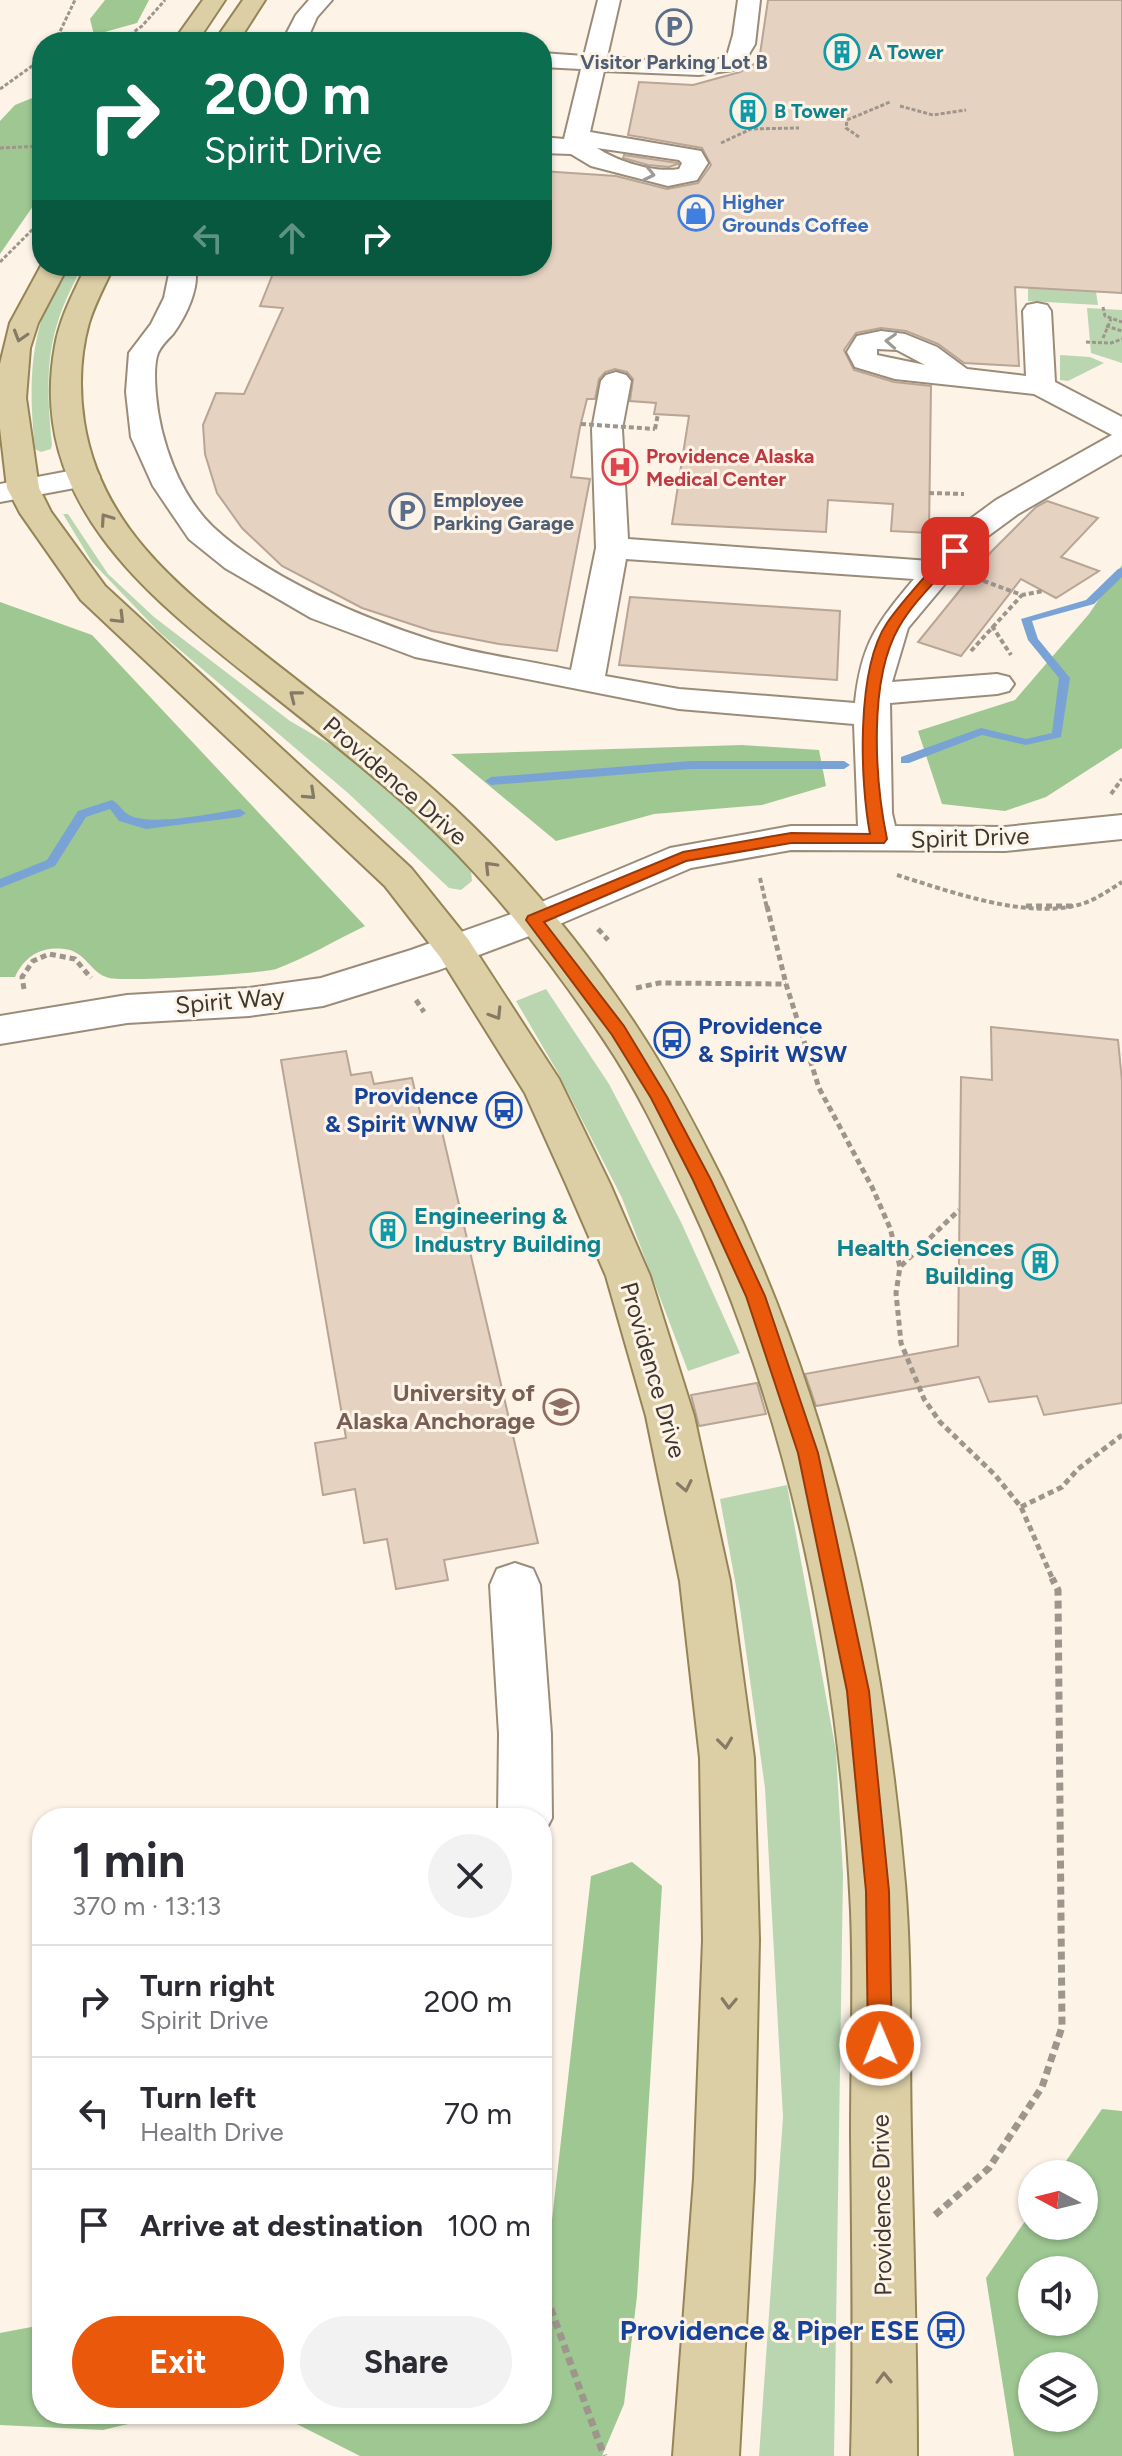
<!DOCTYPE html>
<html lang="en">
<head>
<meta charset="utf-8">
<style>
	body { margin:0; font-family:Figtree,sans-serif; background:#f2f2f3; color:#2b2b33; height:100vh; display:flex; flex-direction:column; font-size:30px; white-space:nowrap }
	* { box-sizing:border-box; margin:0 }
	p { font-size:26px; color:#7c7c81 }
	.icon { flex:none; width:44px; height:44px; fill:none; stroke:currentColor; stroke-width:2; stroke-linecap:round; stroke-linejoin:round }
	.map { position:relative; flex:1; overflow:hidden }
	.panel { position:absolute; left:32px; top:1808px; width:520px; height:616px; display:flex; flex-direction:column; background:#fff; border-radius:32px; box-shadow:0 2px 6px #0004 }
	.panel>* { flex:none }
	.top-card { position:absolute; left:32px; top:32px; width:520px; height:244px; border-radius:32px; box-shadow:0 2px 6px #0004; background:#0b6e4f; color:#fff; overflow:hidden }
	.needle { width:52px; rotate:277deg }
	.buttons { position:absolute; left:1018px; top:2160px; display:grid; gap:16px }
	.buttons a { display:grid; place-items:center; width:80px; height:80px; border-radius:50%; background:#fff; box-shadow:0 2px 6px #0004; font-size:40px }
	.pin { position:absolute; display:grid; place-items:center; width:68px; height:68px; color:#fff; margin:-34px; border-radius:16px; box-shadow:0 4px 12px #0006 }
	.me { position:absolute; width:88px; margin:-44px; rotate:359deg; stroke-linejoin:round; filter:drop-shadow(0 0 6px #0008) }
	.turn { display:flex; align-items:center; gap:28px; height:168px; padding:0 40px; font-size:36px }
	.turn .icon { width:104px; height:104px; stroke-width:2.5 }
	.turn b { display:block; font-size:56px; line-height:68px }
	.lanes { display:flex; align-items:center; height:76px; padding:0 40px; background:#0003; justify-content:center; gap:40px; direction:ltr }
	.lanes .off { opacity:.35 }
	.round { display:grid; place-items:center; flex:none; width:84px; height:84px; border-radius:42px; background:#f2f2f3 }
	.head { display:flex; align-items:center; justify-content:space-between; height:136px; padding:0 40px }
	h1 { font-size:48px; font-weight:700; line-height:60px }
	.button { display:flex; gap:16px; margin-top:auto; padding:16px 40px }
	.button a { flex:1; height:92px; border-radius:48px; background:#ea580c; color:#fff; font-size:32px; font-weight:700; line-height:92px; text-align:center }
	.button a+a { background:#f2f2f3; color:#2b2b33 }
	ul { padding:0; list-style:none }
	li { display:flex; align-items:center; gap:24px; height:112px; padding:0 40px; border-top:2px solid #e1e1e2 }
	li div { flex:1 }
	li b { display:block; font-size:30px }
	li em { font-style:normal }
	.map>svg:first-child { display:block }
</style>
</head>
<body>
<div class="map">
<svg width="1122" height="2456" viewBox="0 0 1122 2456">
	<rect width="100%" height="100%" fill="#fdf3e7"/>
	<g fill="#bad6b1">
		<path d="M 66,266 L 83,266 C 46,332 45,369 52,444 L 51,449 L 41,452 L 35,449 C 28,380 29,327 66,266 Z"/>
		<polygon points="1028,288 1096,292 1098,305 1028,301"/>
		<polygon points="1087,308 1122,310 1122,363 1091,353"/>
		<polygon points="1060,355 1090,357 1104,363 1068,381 1060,380"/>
		<polygon points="63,514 68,514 108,574 154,617 290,721 354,758 428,823 471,871 472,881 461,890 449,888 348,793 160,633 92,562"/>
		<polygon points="546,989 609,1084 681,1222 740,1353 688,1371 622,1198 557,1071 516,1001"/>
		<polygon points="787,1485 836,1751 843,1874 834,2456 759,2456 783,2117 765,1788 740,1608 720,1499"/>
	</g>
	<g fill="#9ec792" fill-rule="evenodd">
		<polygon points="105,0 149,0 137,23 94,35 90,19"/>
		<polygon points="42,94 42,193 0,254 0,121 15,105"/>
		<polygon points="1122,565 1122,748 1046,797 1005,811 942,804 918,731 1015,700 1089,614"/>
		<path d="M 0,602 L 92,635 L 365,926 C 336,940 306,958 276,969 C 260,974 125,982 109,978 C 90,973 86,951 64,949 C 41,946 24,957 15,977 L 0,977 Z"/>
		<polygon points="742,745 819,750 826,786 762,805 654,814 556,841 451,754"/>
		<polygon points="632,1862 662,1886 637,2296 624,2404 602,2456 360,2456 277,2414 542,2414 542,2222 552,2220 591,1876"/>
		<path d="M 1102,2109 L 1122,2111 L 1122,2456 L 1014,2456 L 986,2278 L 1032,2211 L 1032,2226 L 1084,2226 L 1084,2174 L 1057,2174 ZM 1032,2270 L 1084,2270 L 1084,2322 L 1032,2322 ZM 1032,2366 L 1084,2366 L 1084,2418 L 1032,2418 Z"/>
		<polygon points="42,2325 42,2414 170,2414 103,2430 0,2425 0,2333"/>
	</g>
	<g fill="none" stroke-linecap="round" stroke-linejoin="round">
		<g fill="#7aa3d5" fill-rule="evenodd">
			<polygon points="1122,568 1122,577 1094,604 1032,621 1038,639 1070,678 1061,737 1026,745 982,735 909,763 901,763 901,757 981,728 1026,739 1052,733 1059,678 1028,640 1021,619 1086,600 1118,569"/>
			<polygon points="691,761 844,761 850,765 844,769 691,769 491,785 485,781 491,777"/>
			<path d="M 112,800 C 120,804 123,813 131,816 C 154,826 214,813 240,809 L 246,813 L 240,817 L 146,829 L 119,821 L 110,809 L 86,817 L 55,866 L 0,888 L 0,879 L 47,860 L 78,811 Z"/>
		</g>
	</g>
	<g fill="#e6d2c1" stroke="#b8a595" stroke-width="2">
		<polygon points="768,0 1122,0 1122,293 1015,287 1019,366 964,363 938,344 906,331 881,328 856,333 844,350 854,370 894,382 931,386 929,533 891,531 893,504 828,500 826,532 672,524 689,416 654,414 656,403 630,401 633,379 627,372 615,369 605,372 599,379 595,399 587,399 580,427 571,477 590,479 557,651 499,644 432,631 362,608 282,566 242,528 217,493 205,454 203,425 216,393 244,394 283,308 260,306 276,266 542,266 542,171 616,176 667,189 698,183 711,165 702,148 628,135 639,82 693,85 740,72 759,61"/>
		<polygon points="624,155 678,163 678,164 669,167 648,165 623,158"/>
		<polygon points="1047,501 1098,518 1061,557 1099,571 1056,598 1021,579 961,656 918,642 991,552 1036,507"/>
		<polygon points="630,597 840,611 837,680 619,665"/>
		<polygon points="991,1027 1118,1040 1122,1081 1122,1403 1044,1415 1037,1396 989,1402 979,1377 816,1406 805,1374 958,1346 961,1077 992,1080"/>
		<polygon points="346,1051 351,1075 371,1072 374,1084 412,1078 423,1125 440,1123 538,1543 444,1560 448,1580 396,1589 387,1539 364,1543 355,1489 323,1495 315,1443 346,1438 281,1060"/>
		<polygon points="757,1383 766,1414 699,1426 691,1395"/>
	</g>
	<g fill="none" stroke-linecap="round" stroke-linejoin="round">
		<defs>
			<g id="minor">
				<polygon points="309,0 332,0 317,17 306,42 282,42 296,15"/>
				<path d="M 598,0 L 620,0 L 607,57 C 632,59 709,67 727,56 L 733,35 L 738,0 L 760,0 L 755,44 L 740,69 L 699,75 L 604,71 L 590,132 L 701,151 L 708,163 L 697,180 L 668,186 L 591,166 L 571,154 L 542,153 L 542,137 L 564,139 L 581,69 L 542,67 L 542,53 L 584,56 ZM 597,148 L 679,160 L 682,163 L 679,169 C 653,173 619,162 597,148 Z"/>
				<path d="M 167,266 L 195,266 C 200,288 186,316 173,334 C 168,339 161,346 158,353 C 154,363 155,384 156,395 C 160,441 179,494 213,527 C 269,579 362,618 434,641 C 478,655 526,660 571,670 L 596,548 L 592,429 L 601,381 L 606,375 L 616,372 L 626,375 L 631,381 L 622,429 L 628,539 L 930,561 L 958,528 L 996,500 L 1112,435 L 1034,394 L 895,379 L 855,367 L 847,352 L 857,336 L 881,331 L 905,334 L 937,347 L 967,369 L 1026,376 L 1023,311 L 1027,305 L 1037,303 L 1047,305 L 1051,311 L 1055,382 L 1122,417 L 1122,454 L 1018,514 L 980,542 L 908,628 L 892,682 L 997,674 L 1009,677 L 1014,684 L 1009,691 L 997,694 L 890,703 L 892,813 L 895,826 L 1005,827 L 1122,815 L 1122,839 L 1005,851 L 791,850 L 691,868 L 548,929 L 439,970 L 323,1006 L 249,1016 L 127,1023 L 0,1044 L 0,1016 L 127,995 L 249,988 L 321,978 L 411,950 L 520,911 L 670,848 L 791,826 L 858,826 L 854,724 L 679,709 L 415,657 L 311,618 L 225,568 L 189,539 L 153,486 L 131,437 L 126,392 L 129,353 L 151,324 L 164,298 L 169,274 ZM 877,349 L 897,350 L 925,365 L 877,355 ZM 626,559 L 914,579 C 877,623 861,644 855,703 L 679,689 L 605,676 Z"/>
				<polygon points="85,468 96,470 100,477 96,484 0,502 0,484"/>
				<polygon points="515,1563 533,1569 540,1585 551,1734 552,1818 542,1837 542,1818 498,1818 499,1734 490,1585 497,1569"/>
			</g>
			<g id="major">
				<polygon points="203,0 225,0 197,42 173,42"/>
				<polygon points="243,0 265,0 238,42 214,42"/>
				<polygon points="42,264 68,266 38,323 30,348 26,398 39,488 51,512 105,586 411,868 468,939 559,1079 610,1184 650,1276 694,1416 730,1581 754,1758 759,1940 754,2179 739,2456 673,2456 694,2179 703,1940 700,1758 680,1581 646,1416 606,1276 566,1184 525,1093 440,957 385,886 81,600 20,513 7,488 0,428 0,364 10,323"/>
				<path d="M 86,266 L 114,266 C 105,285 95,303 89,323 C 80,355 79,389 84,422 C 100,523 174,584 251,644 C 312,693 376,739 435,791 C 512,859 580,941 637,1027 C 669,1075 696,1127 722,1179 C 831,1400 884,1639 905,1884 C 912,1967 909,2050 911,2133 C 913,2241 917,2348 917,2456 L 851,2456 C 854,2349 852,2241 851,2134 C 851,2060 854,1986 851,1911 C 840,1665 791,1416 685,1192 C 661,1140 636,1087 604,1040 C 546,954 482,872 405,804 C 355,760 303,719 251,678 C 145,594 27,500 55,346 C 60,317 74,292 86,266 Z"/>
			</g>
		</defs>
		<use href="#minor" stroke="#9b8c79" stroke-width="4"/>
		<use href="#major" stroke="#958556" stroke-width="4"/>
		<g stroke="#9e968c" stroke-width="3" stroke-dasharray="4 2" stroke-linecap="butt">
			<polyline points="55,42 75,0"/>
			<polyline points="120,42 142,26 165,0"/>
			<polyline points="0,89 42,59"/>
			<polyline points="900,106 933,115 966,110"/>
			<polyline points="859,137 846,128 847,120 890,102"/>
			<polyline points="721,143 751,129 799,128"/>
			<polyline points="0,148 42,146"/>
			<polyline points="0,262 32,230 42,213"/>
			<polyline points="1103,307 1105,316 1122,322"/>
			<polyline points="1106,326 1122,331"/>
			<polyline points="1103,338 1111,319"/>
			<polyline points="1086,342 1111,343 1122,339"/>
		</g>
		<g stroke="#9e968c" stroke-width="4" stroke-dasharray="5 3" stroke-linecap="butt">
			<polyline points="655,429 658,414"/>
			<polyline points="929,493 964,494"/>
			<polyline points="976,578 1022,595 1043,591"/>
			<polyline points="992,626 1011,655"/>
			<polyline points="971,651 1022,595"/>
			<polyline points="1111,794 1122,779"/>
			<path d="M 897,875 C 949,891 1024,919 1078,905 C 1094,901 1108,891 1122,882"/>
			<polyline points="760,878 767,908"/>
		</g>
		<g stroke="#9e968c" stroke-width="5" stroke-dasharray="6 4" stroke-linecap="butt">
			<polyline points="767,906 786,984 819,1088 872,1187 890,1228 900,1267 896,1293 901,1343 924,1399 940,1422 995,1475 1021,1507 1053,1580"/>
			<polyline points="1026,906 1072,906"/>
			<polyline points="598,929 608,940"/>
			<polyline points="636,988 659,983 786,984"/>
			<polyline points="24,989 22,977 33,961 49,954 75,959 91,978"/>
			<polyline points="416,1000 424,1012"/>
			<polyline points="901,1266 959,1210"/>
			<polyline points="1021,1507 1062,1487 1078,1469 1122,1435"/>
		</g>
		<g stroke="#9e968c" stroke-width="7" stroke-dasharray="8 5" stroke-linecap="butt">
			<polyline points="935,2215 989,2168 1042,2087 1062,2027 1058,1590 1052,1578"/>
			<polyline points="542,2284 604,2456"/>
		</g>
		<use href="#minor" fill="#fff" fill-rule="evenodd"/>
		<use href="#major" fill="#dccfa6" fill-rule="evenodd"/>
		<polyline stroke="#9e968c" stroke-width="4" stroke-dasharray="5 3" stroke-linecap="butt" points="581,424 655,429"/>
	</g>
	<defs><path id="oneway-chevron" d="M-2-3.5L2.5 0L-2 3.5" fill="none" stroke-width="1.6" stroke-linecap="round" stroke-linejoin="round" transform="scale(2)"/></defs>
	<g stroke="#9e9b97">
		<use href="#oneway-chevron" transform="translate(649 174) rotate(12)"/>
		<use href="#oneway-chevron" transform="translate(891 341) rotate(-177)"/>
	</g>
	<g stroke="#857b65">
		<use href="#oneway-chevron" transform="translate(20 336) rotate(107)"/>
		<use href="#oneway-chevron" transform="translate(106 519) rotate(-125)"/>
		<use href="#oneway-chevron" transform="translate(119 618) rotate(45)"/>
		<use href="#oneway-chevron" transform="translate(295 696) rotate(-142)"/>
		<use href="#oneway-chevron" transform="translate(310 794) rotate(43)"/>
		<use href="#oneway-chevron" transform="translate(490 867) rotate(-134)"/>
		<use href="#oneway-chevron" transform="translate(496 1014) rotate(58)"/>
		<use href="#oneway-chevron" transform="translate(685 1486) rotate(78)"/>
		<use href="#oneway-chevron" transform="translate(725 1743) rotate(83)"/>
		<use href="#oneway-chevron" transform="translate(729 2003) rotate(92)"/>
		<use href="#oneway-chevron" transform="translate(884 2378) rotate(-91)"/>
	</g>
	<path fill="#ea580c" stroke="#983908" stroke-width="2" d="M 950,548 L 962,551 C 942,576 915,599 899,627 C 868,680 875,781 887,839 L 884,843 L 791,843 L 686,861 L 544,922 L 624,1026 L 667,1097 L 711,1180 L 765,1296 L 818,1453 L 869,1691 L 889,1891 L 892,2045 L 889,2053 L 880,2057 L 871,2053 L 868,2045 L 866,1891 L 847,1691 L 798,1453 L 746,1296 L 693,1180 L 651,1098 L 612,1035 L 526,920 L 528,916 L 683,852 L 791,833 L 870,834 C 860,781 856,669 887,623 C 905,597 930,572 950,548 Z"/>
	<defs>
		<symbol id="parking-ring" viewBox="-11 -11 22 22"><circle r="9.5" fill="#fdf3e7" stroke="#5c6f8a" stroke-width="1.5"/><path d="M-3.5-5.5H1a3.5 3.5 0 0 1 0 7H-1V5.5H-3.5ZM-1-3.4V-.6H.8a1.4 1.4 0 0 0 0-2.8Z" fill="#5c6f8a"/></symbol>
		<symbol id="building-ring" viewBox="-11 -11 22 22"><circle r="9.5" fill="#fdf3e7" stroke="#0f9aa8" stroke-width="1.5"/><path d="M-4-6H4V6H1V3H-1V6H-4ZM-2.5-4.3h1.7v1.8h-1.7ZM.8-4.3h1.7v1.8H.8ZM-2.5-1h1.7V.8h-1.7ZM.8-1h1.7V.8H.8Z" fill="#0f9aa8"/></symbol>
		<symbol id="shop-ring" viewBox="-11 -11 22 22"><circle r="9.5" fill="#fdf3e7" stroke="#3f7fe0" stroke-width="1.5"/><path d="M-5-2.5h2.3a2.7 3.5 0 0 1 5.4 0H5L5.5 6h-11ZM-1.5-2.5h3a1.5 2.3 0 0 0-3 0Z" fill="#3f7fe0"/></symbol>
		<symbol id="hospital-ring" viewBox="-11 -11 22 22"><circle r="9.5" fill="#fdf3e7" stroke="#e0444e" stroke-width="1.5"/><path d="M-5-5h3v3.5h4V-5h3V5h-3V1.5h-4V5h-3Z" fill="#e0444e"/></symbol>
		<symbol id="bus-ring" viewBox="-11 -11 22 22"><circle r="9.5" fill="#fdf3e7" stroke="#1a4fb4" stroke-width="1.5"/><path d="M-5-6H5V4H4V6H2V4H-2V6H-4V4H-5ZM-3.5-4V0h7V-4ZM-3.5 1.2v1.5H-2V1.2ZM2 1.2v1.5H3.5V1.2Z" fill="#1a4fb4"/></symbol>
		<symbol id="university-ring" viewBox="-11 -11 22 22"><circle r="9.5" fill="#fdf3e7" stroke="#8d6e63" stroke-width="1.5"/><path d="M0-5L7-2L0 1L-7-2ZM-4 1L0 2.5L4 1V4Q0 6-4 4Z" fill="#8d6e63"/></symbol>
	</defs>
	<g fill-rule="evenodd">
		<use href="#parking-ring" x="654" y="7" width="40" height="40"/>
		<use href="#building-ring" x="822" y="32" width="40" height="40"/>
		<use href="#building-ring" x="728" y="91" width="40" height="40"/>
		<use href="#shop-ring" x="676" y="193" width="40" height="40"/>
		<use href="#hospital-ring" x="600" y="447" width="40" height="40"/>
		<use href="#parking-ring" x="387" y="491" width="40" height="40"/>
		<use href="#bus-ring" x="652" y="1020" width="40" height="40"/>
		<use href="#bus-ring" x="484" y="1090" width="40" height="40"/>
		<use href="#building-ring" x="368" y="1210" width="40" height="40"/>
		<use href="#building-ring" x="1020" y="1242" width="40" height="40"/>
		<use href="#university-ring" x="541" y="1387" width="40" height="40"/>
		<use href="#bus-ring" x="926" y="2310" width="40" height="40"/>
	</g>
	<g text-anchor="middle" stroke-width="6" stroke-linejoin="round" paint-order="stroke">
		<g font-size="20" font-weight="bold" fill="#0d838f" stroke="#fdf3e7" text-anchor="start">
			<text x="868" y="59">A Tower</text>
			<text x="774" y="118">B Tower</text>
		</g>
		<g font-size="20" font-weight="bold" fill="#4e5e75" stroke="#fdf3e7">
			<text x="674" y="69">Visitor Parking Lot B</text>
			<text x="433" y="507" text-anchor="start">Employee<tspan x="433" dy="23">Parking Garage</tspan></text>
		</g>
		<g font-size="20" font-weight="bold" fill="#366cbe" stroke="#fdf3e7" text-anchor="start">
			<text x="722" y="209">Higher<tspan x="722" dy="23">Grounds Coffee</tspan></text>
		</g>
		<g font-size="20" font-weight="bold" fill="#be3a42" stroke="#fdf3e7" text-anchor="start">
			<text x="646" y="463">Providence Alaska<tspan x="646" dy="23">Medical Center</tspan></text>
		</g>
		<g font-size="24" fill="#3d372f" stroke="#fdf3e7">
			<text transform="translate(395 781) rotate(41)" y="8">Providence Drive</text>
			<text transform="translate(970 838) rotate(-2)" y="8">Spirit Drive</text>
			<text transform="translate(230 1001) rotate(-5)" y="8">Spirit Way</text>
			<text transform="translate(653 1370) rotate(74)" y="8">Providence Drive</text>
			<text transform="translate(882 2205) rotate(-91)" y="8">Providence Drive</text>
		</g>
		<g font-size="24" font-weight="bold" fill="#164399" stroke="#fdf3e7" text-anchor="start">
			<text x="698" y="1034">Providence<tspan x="698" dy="28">&amp; Spirit WSW</tspan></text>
			<text x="478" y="1104" text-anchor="end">Providence<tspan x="478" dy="28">&amp; Spirit WNW</tspan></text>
		</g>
		<g font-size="24" font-weight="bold" fill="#0d838f" stroke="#fdf3e7" text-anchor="start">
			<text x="414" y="1224">Engineering &amp;<tspan x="414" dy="28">Industry Building</tspan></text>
			<text x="1014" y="1256" text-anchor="end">Health Sciences<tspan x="1014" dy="28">Building</tspan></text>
		</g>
		<g font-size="24" font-weight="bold" fill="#785e54" stroke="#fdf3e7" text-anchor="end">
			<text x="535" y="1401">University of<tspan x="535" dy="28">Alaska Anchorage</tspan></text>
		</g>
		<g font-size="28" font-weight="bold" fill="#164399" stroke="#fdf3e7" text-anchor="end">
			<text x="920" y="2340">Providence &amp; Piper ESE</text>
		</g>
	</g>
</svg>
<div class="buttons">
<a><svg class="needle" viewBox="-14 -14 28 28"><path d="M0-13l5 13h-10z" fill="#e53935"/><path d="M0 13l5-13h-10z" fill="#7c7c81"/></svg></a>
<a><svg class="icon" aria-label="sound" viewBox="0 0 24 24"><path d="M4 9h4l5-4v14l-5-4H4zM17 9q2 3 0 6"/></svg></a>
<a><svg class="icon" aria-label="layers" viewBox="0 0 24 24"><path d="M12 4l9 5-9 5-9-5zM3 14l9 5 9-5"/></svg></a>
</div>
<div class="pin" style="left:955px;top:551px;background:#d93025"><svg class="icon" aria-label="arrive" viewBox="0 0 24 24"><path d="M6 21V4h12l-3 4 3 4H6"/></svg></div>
<svg class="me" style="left:880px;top:2045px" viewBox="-20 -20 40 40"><circle r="17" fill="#ea580c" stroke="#fff" stroke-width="3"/><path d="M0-11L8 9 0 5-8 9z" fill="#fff"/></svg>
<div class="top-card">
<div class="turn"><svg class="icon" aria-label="right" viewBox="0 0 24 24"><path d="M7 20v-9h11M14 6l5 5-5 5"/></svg><div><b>200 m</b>Spirit Drive</div></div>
<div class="lanes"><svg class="icon off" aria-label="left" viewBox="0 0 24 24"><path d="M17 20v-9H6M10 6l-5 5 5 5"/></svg><svg class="icon off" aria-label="ahead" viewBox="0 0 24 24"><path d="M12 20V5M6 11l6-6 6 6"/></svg><svg class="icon" aria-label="right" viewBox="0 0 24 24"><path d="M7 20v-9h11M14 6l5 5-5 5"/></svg></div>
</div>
<section class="panel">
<div class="head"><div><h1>1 min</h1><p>370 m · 13:13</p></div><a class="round"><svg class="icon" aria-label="close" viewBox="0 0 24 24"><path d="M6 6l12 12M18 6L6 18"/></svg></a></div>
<ul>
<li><svg class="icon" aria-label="right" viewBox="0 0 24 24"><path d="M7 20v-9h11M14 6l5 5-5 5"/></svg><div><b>Turn right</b><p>Spirit Drive</p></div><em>200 m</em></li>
<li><svg class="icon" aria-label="left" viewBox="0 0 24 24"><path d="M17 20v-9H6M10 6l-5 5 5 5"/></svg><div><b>Turn left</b><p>Health Drive</p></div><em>70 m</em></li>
<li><svg class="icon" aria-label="arrive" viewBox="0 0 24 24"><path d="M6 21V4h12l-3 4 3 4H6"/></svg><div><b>Arrive at destination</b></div><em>100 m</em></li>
</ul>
<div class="button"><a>Exit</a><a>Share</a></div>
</section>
</div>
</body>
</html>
